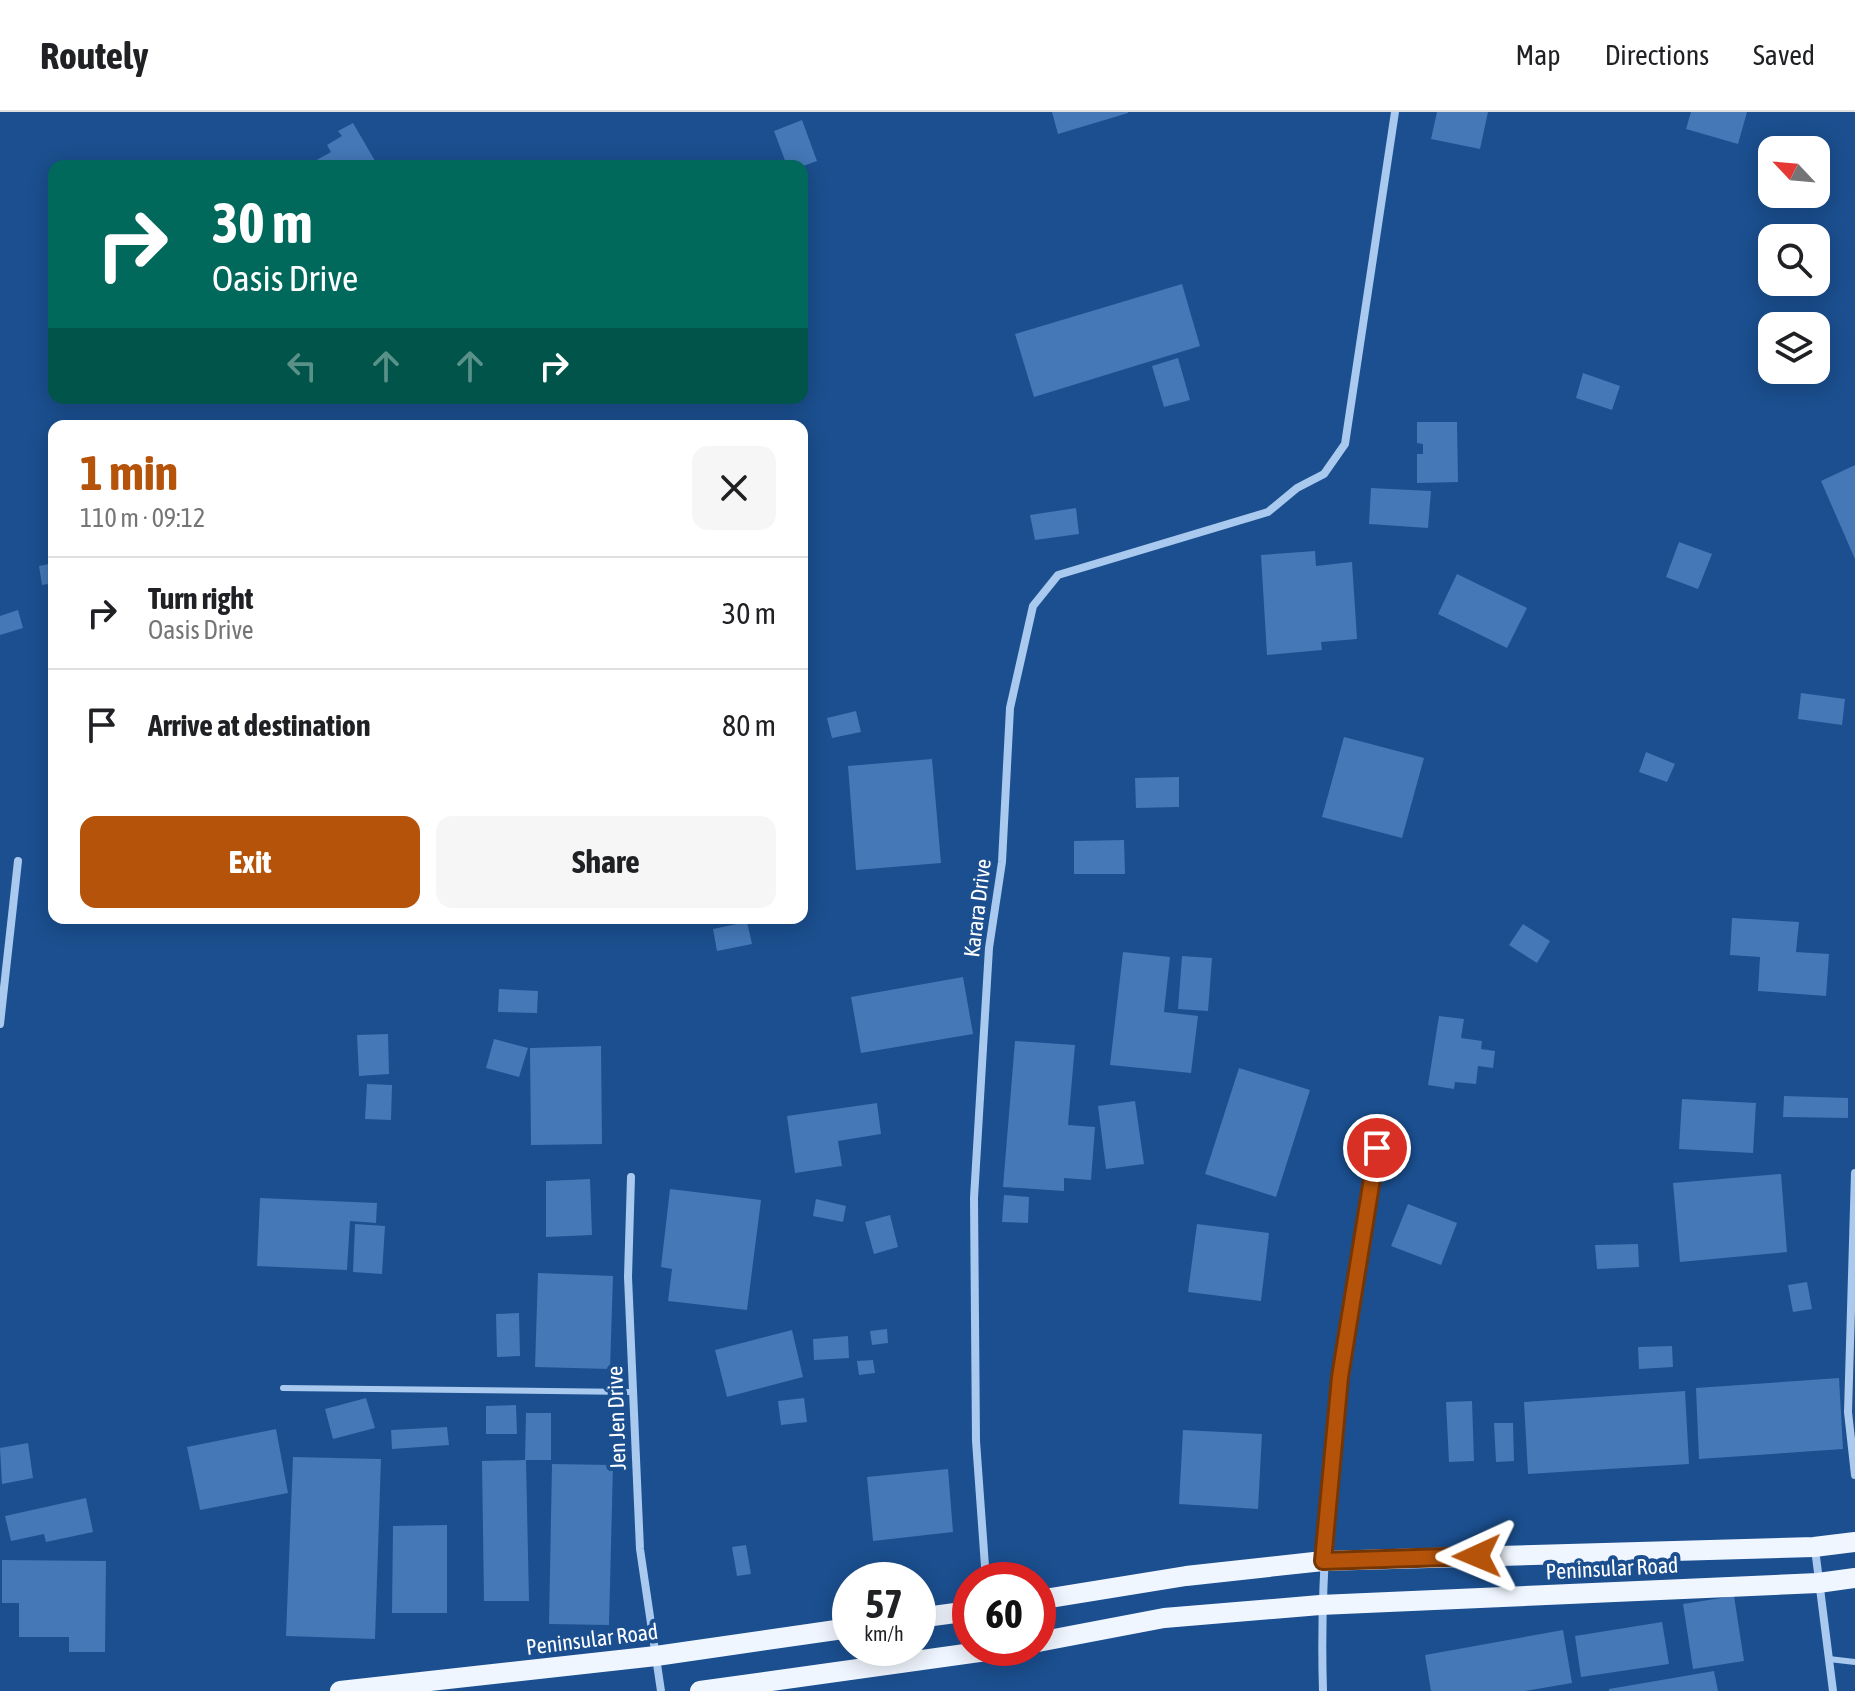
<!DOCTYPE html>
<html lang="en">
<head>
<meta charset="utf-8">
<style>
	body { margin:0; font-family:"Asap Condensed",sans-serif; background:#f6f6f6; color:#202124; height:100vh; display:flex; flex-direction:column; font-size:30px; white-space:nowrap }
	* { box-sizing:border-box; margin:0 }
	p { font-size:26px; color:#757577 }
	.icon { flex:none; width:44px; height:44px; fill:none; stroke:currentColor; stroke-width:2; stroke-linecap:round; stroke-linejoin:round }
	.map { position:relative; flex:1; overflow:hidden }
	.panel { position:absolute; left:48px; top:308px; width:760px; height:504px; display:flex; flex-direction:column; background:#fff; border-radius:16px; box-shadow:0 4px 20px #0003 }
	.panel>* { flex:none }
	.hud { position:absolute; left:48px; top:48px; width:760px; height:244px; border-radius:16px; box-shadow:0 4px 20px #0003; background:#00695c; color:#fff; overflow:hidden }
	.needle { width:52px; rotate:296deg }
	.buttons { position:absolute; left:1758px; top:24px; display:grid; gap:16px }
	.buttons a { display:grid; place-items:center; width:72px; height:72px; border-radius:16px; background:#fff; box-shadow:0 4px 20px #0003; font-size:40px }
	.speed { position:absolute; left:832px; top:1450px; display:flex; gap:16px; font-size:40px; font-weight:700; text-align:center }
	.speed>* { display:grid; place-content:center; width:104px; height:104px; border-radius:50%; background:#fff; box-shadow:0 4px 20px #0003; line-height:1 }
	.speed small { font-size:20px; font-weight:400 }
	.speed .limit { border:12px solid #d22; background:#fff; color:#111 }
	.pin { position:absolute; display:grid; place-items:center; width:68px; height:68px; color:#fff; margin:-34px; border:4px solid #fff; border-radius:50%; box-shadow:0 2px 8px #0007 }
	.me { position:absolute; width:88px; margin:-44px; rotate:269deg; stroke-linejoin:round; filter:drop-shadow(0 0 6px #0008) }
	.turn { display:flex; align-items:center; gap:28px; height:168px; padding:0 32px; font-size:36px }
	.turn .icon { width:104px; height:104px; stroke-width:2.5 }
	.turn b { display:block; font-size:56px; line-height:68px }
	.lanes { display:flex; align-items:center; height:76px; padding:0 32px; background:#0003; justify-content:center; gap:40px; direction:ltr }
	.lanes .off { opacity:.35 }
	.round { display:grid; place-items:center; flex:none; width:84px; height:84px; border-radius:16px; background:#f6f6f6 }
	.overview { display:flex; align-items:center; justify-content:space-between; height:136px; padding:0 32px }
	h1 { font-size:48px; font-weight:700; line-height:60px; color:#b45309 }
	.action { display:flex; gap:16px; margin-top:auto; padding:16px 32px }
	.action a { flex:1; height:92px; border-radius:16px; background:#b45309; color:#fff; font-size:32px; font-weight:700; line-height:92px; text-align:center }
	.action a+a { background:#f6f6f6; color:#202124 }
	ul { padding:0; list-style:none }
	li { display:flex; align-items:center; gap:24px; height:112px; padding:0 32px; border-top:2px solid #e0e0e0 }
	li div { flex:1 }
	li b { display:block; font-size:30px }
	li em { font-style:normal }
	header { display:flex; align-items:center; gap:48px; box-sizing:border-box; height:112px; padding:0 40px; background:#fff; border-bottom:2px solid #e0e0e0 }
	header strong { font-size:38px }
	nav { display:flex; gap:44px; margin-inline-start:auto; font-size:28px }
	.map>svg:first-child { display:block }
</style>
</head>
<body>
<header>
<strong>Routely</strong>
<nav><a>Map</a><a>Directions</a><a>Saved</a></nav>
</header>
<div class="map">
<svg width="1855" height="1579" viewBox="0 0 1855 1579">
	<rect width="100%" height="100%" fill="#1b4f8f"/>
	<g fill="#4478b7">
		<polygon points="1052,0 1128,0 1128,1 1058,22"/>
		<polygon points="1437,0 1488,0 1480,37 1431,27"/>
		<polygon points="1691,0 1747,0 1738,32 1686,17"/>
		<polygon points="802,8 817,49 803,54 787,54 774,19"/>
		<polygon points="353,11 378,54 306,54 331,40 327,33 342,24 338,19"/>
		<polygon points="1182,172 1200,234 1034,285 1015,222"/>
		<polygon points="1178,246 1190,288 1164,295 1152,254"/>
		<polygon points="1583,261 1620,274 1612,298 1576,286"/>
		<polygon points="1417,310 1457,310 1458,370 1417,371 1417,342 1423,342 1423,332 1417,331"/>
		<polygon points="1855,353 1855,447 1821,369"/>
		<polygon points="1371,376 1431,379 1428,416 1369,412"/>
		<polygon points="1076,396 1079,422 1035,428 1030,403"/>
		<polygon points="1679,430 1712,442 1698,477 1666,465"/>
		<polygon points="1315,439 1316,454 1352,450 1357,527 1321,530 1322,538 1267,543 1261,443"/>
		<polygon points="54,451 54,471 42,473 39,454"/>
		<polygon points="1457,462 1527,496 1507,536 1438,502"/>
		<polygon points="18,498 23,516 0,523 0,504"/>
		<polygon points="1801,581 1845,587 1842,613 1798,607"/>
		<polygon points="856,599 861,620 832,626 827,606"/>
		<polygon points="1344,625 1424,646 1402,726 1322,705"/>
		<polygon points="1646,640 1675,652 1667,670 1639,660"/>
		<polygon points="932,647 941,751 856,758 848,654"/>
		<polygon points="1179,665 1179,695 1136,696 1135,666"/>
		<polygon points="1124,728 1125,762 1074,762 1074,729"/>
		<polygon points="1732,806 1799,810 1796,840 1829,842 1826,884 1758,879 1760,845 1730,843"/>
		<polygon points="747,810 752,832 717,839 713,817"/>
		<polygon points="1523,812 1550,829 1537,851 1509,833"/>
		<polygon points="1123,840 1170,845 1164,900 1198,904 1191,961 1110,953"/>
		<polygon points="1182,844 1212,846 1208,899 1178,897"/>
		<polygon points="963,865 973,922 861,941 851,885"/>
		<polygon points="499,877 538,879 537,901 498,900"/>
		<polygon points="1439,904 1464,907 1461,926 1482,929 1481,937 1495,939 1493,956 1478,954 1476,972 1455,970 1454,977 1428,973"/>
		<polygon points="388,922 389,962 359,964 357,923"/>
		<polygon points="494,927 528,936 519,965 486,956"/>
		<polygon points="1015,929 1075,933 1068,1013 1095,1015 1091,1068 1064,1066 1064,1079 1003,1075"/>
		<polygon points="601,934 602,1032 531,1033 530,936"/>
		<polygon points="1239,956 1310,978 1276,1085 1205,1062"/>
		<polygon points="367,972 392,973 391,1008 365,1007"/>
		<polygon points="1784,984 1848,986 1848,1006 1783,1005"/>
		<polygon points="1682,987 1756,991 1753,1041 1679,1037"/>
		<polygon points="1135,989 1144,1052 1106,1057 1098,994"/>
		<polygon points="877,991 881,1022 838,1029 842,1054 795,1061 787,1004"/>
		<polygon points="1781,1062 1787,1140 1680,1150 1673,1071"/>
		<polygon points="590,1067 592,1123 546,1125 546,1069"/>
		<polygon points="670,1077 761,1088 747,1198 668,1189 672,1157 661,1155"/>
		<polygon points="1004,1083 1029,1085 1028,1111 1002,1110"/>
		<polygon points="260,1086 377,1091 376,1111 350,1109 347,1158 257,1154"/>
		<polygon points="816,1087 846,1094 843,1110 813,1104"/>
		<polygon points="1408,1092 1457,1111 1441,1153 1391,1134"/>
		<polygon points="890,1103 898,1135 874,1142 865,1110"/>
		<polygon points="355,1112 385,1114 382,1162 353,1160"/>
		<polygon points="1197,1112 1269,1121 1261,1189 1188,1180"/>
		<polygon points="1638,1132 1639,1155 1597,1157 1595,1133"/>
		<polygon points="538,1161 613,1164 610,1257 535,1255"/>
		<polygon points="1807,1170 1812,1197 1793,1200 1788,1173"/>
		<polygon points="519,1201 520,1244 497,1245 496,1202"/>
		<polygon points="887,1217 888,1231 872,1233 870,1219"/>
		<polygon points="792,1218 803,1265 727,1285 715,1238"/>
		<polygon points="848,1224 849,1246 814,1248 813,1227"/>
		<polygon points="1672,1234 1673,1255 1639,1257 1638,1235"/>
		<polygon points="873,1248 875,1261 859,1263 857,1249"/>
		<polygon points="1839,1266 1843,1337 1699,1347 1696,1276"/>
		<polygon points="1685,1279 1689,1352 1528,1362 1524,1290"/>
		<polygon points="366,1286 375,1316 333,1327 325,1297"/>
		<polygon points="804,1286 807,1310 781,1313 778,1289"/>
		<polygon points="1472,1289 1474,1349 1449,1350 1446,1290"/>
		<polygon points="516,1293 517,1322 486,1322 486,1294"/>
		<polygon points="526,1301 551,1301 551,1348 526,1348 529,1489 484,1489 482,1349 525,1348"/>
		<polygon points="1494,1311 1513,1311 1514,1349 1496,1350"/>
		<polygon points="447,1315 449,1333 392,1337 391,1318"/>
		<polygon points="276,1317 288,1381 200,1398 187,1335"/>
		<polygon points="1183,1318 1262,1322 1258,1397 1179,1392"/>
		<polygon points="28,1331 33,1366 2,1372 0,1336"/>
		<polygon points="293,1345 381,1347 375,1527 286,1524"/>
		<polygon points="552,1352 613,1353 609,1513 549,1512"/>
		<polygon points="948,1357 953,1420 873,1429 867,1365"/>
		<polygon points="86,1386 93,1420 46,1430 44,1422 11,1429 5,1404"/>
		<polygon points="447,1413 447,1501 392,1501 393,1414"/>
		<polygon points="746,1433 751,1462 737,1464 732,1435"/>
		<polygon points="2,1448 106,1449 105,1540 69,1540 69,1525 19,1525 19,1491 2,1491"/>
		<polygon points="1734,1484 1744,1549 1693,1557 1683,1492"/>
		<polygon points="1662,1510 1669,1552 1581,1565 1575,1524"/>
		<polygon points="1563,1518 1572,1571 1525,1579 1431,1579 1425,1543"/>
		<polygon points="1714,1559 1718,1579 1609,1579 1609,1577"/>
	</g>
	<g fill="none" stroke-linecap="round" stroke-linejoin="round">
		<g stroke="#a9c9ee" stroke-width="6">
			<polyline points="283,1276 633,1280"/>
			<polyline points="1829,1547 1855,1550"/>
		</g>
		<g stroke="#a9c9ee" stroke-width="8">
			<polyline points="0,912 18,749"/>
			<polyline points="1855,1061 1848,1300 1855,1363"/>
			<polyline points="631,1065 628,1165 640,1437 661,1579"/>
			<polyline points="1815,1437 1833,1579"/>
			<polyline points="986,1468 976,1329 974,1086 989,836 1002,750 1010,596 1033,494 1058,463 1268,400 1297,376 1324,362 1345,332 1395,0"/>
			<path d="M 1323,1579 C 1317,1395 1349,1217 1377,1036"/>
		</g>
		<g stroke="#f0f6ff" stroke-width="20">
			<polyline points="1038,1488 1186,1464 1323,1449 1814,1435 1855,1430"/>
			<polyline points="918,1506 970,1499"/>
			<polyline points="1038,1530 1164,1506 1320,1493 1818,1471 1855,1466"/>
			<polyline points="340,1579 656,1544 850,1516"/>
			<polyline points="700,1579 1008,1536"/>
		</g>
	</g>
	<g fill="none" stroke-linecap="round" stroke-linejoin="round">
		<defs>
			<polyline id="route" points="1377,1036 1340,1265 1323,1449 1477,1444"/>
		</defs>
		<use href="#route" stroke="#753606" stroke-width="20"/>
		<use href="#route" stroke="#b45309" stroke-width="14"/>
	</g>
	<g text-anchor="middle" stroke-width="8" stroke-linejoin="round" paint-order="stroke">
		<g font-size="22" fill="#fff" stroke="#1b4f8f">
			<text transform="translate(977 796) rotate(-83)" y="8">Karara Drive</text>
			<text transform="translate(616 1306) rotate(-92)" y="8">Jen Jen Drive</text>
			<text transform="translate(1612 1456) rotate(-3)" y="8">Peninsular Road</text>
			<text transform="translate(592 1527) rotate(-7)" y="8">Peninsular Road</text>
		</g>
	</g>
</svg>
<div class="buttons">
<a><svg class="needle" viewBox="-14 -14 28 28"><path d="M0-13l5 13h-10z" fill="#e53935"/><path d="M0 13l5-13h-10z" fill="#757577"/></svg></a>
<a><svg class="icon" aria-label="search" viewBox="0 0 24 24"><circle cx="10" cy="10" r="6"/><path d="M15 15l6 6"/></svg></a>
<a><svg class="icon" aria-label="layers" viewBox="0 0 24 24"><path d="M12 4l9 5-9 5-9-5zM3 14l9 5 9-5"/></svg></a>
</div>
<div class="speed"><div>57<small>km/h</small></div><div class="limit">60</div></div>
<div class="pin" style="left:1377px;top:1036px;background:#d93025"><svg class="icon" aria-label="arrive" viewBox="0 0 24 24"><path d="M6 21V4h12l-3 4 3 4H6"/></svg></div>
<svg class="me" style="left:1477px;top:1444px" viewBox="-20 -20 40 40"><path d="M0-17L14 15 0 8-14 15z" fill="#b45309" stroke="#fff" stroke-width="4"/></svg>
<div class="hud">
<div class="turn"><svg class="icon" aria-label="right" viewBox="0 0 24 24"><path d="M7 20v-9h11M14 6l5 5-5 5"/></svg><div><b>30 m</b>Oasis Drive</div></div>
<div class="lanes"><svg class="icon off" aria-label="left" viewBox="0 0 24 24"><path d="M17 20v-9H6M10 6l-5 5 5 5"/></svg><svg class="icon off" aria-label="ahead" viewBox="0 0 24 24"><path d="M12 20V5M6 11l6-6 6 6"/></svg><svg class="icon off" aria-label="ahead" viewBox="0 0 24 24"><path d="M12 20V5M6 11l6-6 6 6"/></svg><svg class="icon" aria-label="right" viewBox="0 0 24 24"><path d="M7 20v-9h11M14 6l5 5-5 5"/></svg></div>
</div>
<section class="panel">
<div class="overview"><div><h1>1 min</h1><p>110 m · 09:12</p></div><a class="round"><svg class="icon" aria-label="close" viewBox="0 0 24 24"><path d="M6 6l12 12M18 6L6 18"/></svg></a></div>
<ul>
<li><svg class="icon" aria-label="right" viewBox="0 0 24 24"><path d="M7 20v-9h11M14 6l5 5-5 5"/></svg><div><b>Turn right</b><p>Oasis Drive</p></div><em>30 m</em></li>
<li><svg class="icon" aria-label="arrive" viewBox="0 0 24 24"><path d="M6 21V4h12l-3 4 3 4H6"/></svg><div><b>Arrive at destination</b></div><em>80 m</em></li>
</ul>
<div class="action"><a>Exit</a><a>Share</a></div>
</section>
</div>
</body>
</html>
